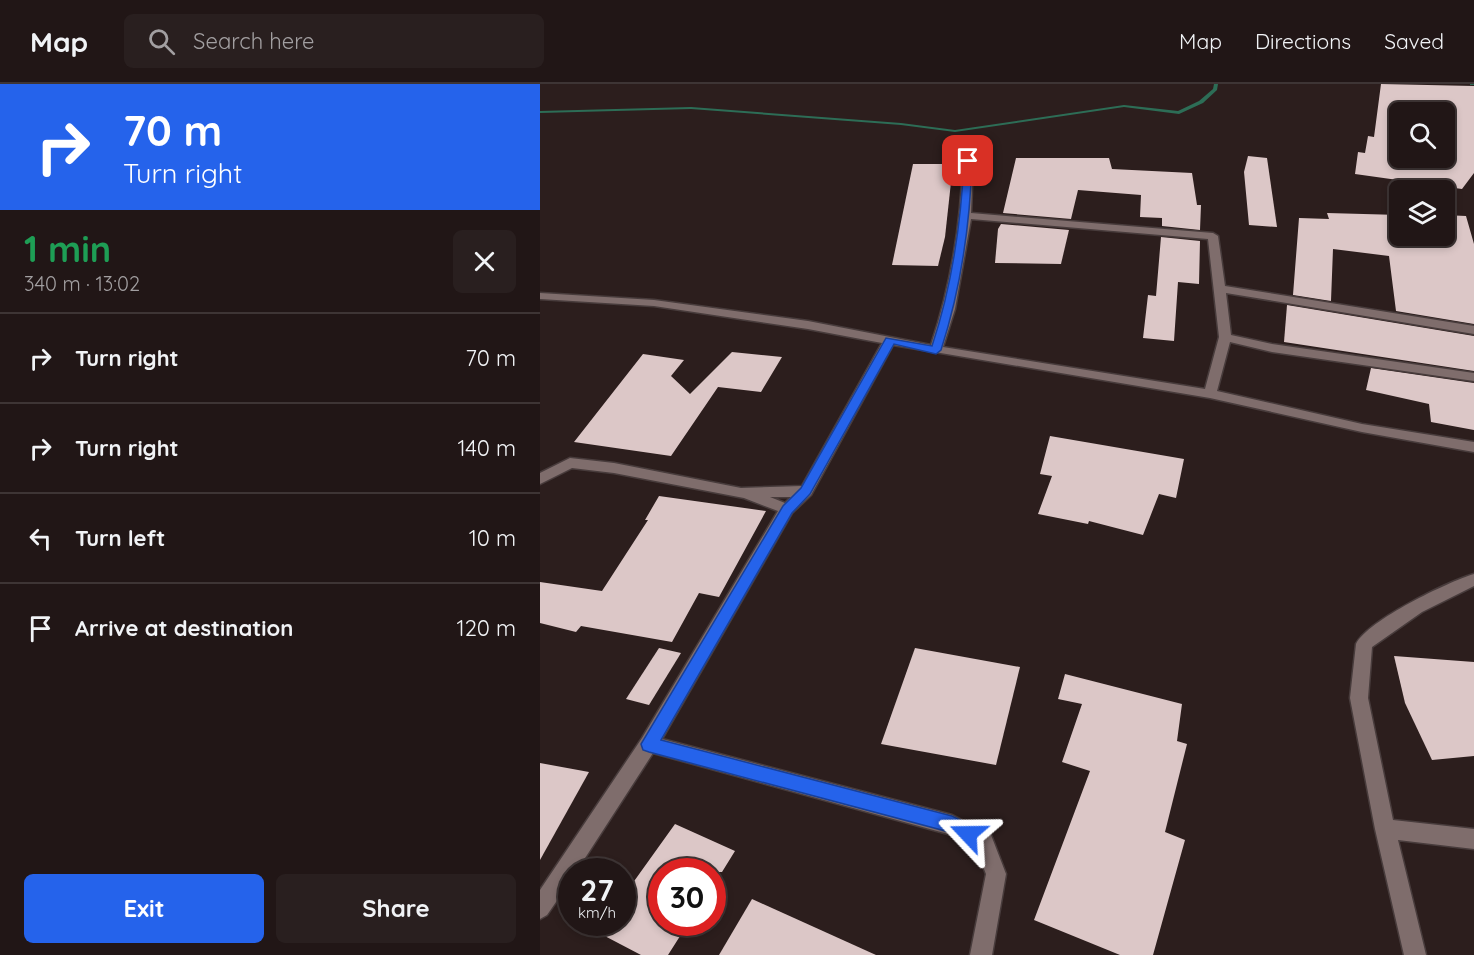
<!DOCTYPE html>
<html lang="en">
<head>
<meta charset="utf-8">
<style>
	body { margin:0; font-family:Quicksand,sans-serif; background:#291f1f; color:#f1f3f6; height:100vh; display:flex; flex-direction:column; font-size:22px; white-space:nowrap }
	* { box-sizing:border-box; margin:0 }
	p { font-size:20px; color:#a29fa1 }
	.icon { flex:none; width:33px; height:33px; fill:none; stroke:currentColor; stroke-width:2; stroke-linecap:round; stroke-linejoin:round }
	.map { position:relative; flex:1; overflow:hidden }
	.sheet { display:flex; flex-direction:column; background:#211616; width:540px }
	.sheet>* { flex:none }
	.guide { background:#2563eb; color:#fff; overflow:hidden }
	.controls { position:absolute; left:849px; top:18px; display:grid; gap:12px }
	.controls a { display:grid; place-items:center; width:66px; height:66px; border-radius:9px; background:#211616; box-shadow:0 3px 9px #0003,0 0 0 2px #3e3535; font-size:30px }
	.speed { position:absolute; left:18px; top:774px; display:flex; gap:12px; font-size:30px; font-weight:700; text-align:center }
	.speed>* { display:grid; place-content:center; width:78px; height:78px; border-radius:50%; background:#211616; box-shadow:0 3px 9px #0003,0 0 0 2px #3e3535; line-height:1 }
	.speed small { font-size:15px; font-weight:400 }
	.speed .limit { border:9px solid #d22; background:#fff; color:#111 }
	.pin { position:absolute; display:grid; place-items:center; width:51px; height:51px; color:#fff; margin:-26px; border-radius:12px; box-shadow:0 3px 9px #0006 }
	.me { position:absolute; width:66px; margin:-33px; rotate:293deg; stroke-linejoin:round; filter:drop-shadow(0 0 4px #0008) }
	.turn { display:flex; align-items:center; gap:21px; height:126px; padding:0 24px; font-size:27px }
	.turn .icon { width:78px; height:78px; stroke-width:2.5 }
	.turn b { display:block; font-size:42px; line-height:51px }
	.round { display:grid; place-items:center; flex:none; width:63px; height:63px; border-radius:9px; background:#291f1f }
	.headline { display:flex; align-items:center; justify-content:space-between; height:102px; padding:0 24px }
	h1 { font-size:36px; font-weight:700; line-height:45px; color:#1e9e55 }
	.cta { display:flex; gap:12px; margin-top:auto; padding:12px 24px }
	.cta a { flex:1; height:69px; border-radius:9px; background:#2563eb; color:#fff; font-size:24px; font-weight:700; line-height:69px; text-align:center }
	.cta a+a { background:#291f1f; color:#f1f3f6 }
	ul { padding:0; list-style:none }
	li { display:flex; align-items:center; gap:18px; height:90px; padding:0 24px; border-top:2px solid #3e3535 }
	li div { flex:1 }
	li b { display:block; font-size:22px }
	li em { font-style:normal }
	header { display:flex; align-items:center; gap:36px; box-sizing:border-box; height:84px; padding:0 30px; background:#211616; border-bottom:2px solid #3e3535 }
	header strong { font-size:28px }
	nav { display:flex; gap:33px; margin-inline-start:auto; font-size:21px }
	.search { width:420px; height:54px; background:#291f1f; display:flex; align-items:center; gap:15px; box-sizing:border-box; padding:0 21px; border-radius:9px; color:#a29fa1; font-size:22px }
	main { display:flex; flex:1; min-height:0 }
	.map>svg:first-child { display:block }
</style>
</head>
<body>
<header>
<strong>Map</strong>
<div class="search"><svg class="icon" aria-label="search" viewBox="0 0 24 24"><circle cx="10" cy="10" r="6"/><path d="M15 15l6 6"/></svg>Search here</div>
<nav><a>Map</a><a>Directions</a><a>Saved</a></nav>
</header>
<main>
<section class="sheet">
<div class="guide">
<div class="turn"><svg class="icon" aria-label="right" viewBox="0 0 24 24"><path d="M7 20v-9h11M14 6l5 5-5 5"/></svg><div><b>70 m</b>Turn right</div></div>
</div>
<div class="headline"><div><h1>1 min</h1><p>340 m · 13:02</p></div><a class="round"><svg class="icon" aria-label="close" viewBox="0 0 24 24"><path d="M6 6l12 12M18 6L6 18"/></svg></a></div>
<ul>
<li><svg class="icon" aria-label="right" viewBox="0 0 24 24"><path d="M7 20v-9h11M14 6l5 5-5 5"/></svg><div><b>Turn right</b></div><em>70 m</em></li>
<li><svg class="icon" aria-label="right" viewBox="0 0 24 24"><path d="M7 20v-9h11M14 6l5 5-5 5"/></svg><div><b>Turn right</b></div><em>140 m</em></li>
<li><svg class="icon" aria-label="left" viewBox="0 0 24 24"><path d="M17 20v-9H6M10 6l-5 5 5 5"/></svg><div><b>Turn left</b></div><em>10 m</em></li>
<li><svg class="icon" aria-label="arrive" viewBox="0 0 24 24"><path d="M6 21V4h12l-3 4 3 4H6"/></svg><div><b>Arrive at destination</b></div><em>120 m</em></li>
</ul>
<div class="cta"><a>Exit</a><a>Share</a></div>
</section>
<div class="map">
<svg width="934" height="871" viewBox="0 0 934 871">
	<rect width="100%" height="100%" fill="#2c1e1d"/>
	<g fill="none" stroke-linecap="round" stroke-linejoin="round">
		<g fill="#2d6d56" fill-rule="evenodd">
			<polygon points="674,0 678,0 677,6 663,19 639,30 584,23 415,48 361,41 151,25 0,29 0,27 151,23 361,39 415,46 584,21 638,27 659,17 673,5"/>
			<rect x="930" y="0" width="4" height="1"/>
		</g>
	</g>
	<g fill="#dcc7c7" fill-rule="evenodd">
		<path d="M 841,0 L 934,2 L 934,89 L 922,105 L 815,90 L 818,68 L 825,69 L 828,52 L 834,53 ZM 860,28 L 904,28 L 904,80 L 860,74 Z"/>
		<polygon points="708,72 727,74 737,143 709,141 704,88"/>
		<polygon points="476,74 569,74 572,85 652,89 657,121 661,121 660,146 622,142 622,134 600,133 601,111 538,106 531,135 463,129"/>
		<polygon points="373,80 413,80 405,153 398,182 352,181"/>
		<polygon points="787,129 860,131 860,152 904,152 904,131 926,132 934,160 934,240 856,227 849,172 793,165 791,217 753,211 759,134 789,135"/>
		<polygon points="461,140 529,146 521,180 455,179 458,145"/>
		<polygon points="621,153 660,157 659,200 638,198 634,257 603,254 608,211 616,212"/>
		<polygon points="747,221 934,252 934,287 744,258"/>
		<polygon points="192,268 242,273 221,308 178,303 131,372 34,358 103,270 144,276 131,292 150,310"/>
		<polygon points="831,284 934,299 934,346 891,338 889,320 826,306"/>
		<polygon points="510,352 644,375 636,414 619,410 603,451 549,437 548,440 498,430 512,392 500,390"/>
		<polygon points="119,412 226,427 179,513 159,509 132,558 41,542 36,548 0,539 0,498 62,507 108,436 105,436"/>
		<polygon points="119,564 141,569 109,621 86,615"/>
		<polygon points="375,564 480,583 456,681 341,660"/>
		<polygon points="854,572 934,578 934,672 892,676 865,619"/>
		<polygon points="525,590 642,620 637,657 647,660 625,748 645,756 613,871 580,871 494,836 550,687 522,678 542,620 518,615"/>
		<polygon points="0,679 49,688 0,776"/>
		<polygon points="135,740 195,767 182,788 122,788 122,838 149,838 128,871 101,871 38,838 82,838 82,814"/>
		<polygon points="212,815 336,871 179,871"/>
	</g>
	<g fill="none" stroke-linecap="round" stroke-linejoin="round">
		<defs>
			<g id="street">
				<path d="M 428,74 L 433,77 L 431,129 L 673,149 L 678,152 L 685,202 L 934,242 L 934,250 L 686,209 L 691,251 L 732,260 L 934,289 L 934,297 L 732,268 L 690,258 L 677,307 L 822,340 L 934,358 L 934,368 L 822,348 L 670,314 L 353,261 L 271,411 L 252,429 L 122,655 L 412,731 L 451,751 L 466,790 L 452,871 L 430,871 L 446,790 L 436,765 L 408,750 L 113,669 L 36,788 L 32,788 L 32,795 L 7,831 L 0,835 L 0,806 L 102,654 L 238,427 L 204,414 L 74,389 L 32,384 L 0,400 L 0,389 L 30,374 L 74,379 L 201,404 L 262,402 L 342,259 L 268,245 L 114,222 L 0,215 L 0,209 L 114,216 L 268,237 L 391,261 C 411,201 421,140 423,77 ZM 431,135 L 668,155 L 679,253 L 665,305 L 403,263 L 415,225 ZM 230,413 L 251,413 L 245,419 Z"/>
				<path d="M 934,490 L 934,502 L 882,528 L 832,563 L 828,614 L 853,736 L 934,745 L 934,765 L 858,756 L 886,871 L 864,871 L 835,745 L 810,614 L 816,560 C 828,536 908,498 934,490 Z"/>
			</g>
		</defs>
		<use href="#street" stroke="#483c3c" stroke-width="3"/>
		<use href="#street" fill="#7f6d6c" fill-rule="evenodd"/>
	</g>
	<path fill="#2563eb" stroke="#184099" stroke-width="1.5" d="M 428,74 L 432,77 C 430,142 421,204 401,266 L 396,270 L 354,260 L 270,410 L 252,429 L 121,656 L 412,732 L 435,743 L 437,750 L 435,756 L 428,758 L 409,748 L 109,668 L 103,666 L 101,660 L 243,422 L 261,404 L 346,254 L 392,262 C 412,202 421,140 424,77 Z"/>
</svg>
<div class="controls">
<a><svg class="icon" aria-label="search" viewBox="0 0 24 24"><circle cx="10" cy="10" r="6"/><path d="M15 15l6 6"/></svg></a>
<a><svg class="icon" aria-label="layers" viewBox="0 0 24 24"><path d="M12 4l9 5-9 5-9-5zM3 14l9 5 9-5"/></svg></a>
</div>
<div class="speed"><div>27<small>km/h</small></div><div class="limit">30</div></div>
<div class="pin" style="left:428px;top:77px;background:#d93025"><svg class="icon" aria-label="arrive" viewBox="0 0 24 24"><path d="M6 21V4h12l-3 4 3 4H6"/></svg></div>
<svg class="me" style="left:428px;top:750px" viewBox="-20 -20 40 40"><path d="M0-17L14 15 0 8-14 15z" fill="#2563eb" stroke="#fff" stroke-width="4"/></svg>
</div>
</main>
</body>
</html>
